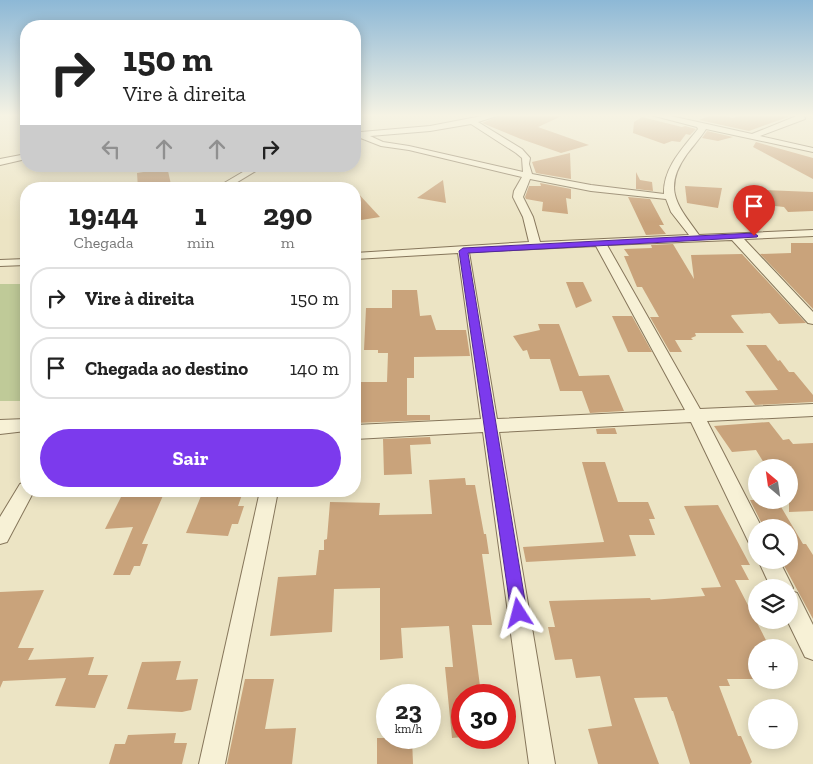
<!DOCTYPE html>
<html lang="pt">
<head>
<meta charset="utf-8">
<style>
	body { margin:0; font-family:"Zilla Slab",serif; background:#f2f2f2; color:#222; height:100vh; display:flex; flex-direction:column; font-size:19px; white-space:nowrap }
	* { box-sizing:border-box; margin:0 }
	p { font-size:16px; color:#767676 }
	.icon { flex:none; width:28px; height:28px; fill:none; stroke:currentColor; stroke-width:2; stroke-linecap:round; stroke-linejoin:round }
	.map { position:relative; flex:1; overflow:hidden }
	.drawer { position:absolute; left:20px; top:182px; width:341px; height:315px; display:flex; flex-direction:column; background:#fff; border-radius:20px; box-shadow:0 2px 12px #0003 }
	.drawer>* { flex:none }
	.hud { position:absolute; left:20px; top:20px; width:341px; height:152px; border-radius:20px; box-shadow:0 2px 12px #0003; background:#fff; color:#222; overflow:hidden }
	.needle { width:32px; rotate:331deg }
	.fabs { position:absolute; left:748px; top:459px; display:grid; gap:10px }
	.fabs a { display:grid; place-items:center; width:50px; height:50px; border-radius:50%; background:#fff; box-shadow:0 2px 12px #0003; font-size:25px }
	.speed { position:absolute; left:376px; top:684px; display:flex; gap:10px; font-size:25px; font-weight:700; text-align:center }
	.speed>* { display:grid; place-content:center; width:65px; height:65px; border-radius:50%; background:#fff; box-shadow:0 2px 12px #0003; line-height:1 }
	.speed small { font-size:12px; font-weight:400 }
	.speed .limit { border:8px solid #d22; background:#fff; color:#111 }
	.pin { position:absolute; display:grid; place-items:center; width:42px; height:42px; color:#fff; margin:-51px -21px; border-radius:50% 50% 50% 0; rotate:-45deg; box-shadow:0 0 5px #0007 }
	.pin .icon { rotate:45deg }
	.me { position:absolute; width:55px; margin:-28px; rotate:351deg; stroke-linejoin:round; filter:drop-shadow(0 0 4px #0008) }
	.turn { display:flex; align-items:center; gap:18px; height:105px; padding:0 20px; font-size:22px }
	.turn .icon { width:65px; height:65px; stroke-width:2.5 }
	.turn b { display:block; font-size:35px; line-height:42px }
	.lanes { display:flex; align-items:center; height:48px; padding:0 20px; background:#0003; justify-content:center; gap:25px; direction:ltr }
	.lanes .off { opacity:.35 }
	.eta { display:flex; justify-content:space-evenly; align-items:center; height:85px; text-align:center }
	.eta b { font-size:30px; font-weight:800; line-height:35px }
	.action { display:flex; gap:10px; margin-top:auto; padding:10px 20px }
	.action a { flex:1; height:58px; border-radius:30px; background:#7c3aed; color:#fff; font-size:20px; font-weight:800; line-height:58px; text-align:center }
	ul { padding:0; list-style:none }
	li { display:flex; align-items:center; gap:15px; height:62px; margin:0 10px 8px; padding:0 10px; border:2px solid #e0e0e0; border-radius:20px }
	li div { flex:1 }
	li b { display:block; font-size:19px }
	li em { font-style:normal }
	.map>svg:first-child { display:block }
</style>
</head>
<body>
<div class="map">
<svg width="813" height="764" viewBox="0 0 813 764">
	<rect width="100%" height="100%" fill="#ece4c4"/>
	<rect fill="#bfca98" x="0" y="284" width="26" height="117"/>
	<g fill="#c9a37b">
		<polygon points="502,115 564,115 538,127 589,145 561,153 521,139 482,123"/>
		<polygon points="711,115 723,115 732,118 742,115 788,115 788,117 749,131 699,120"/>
		<polygon points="642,117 682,127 685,126 696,129 690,135 686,134 680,142 672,141 664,144 633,133 634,122"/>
		<polygon points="707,131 733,137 718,141 702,138"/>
		<polygon points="756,142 813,158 813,179 753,147"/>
		<polygon points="570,153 571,179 536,173 532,162"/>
		<polygon points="162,169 163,171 168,171 172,189 138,189 137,173"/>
		<polygon points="636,172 640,180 652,182 653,191 636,189"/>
		<polygon points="443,180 446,203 417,198"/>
		<polygon points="540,183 571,189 571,199 566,198 568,214 542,211 543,202 526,199 525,197 529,186 541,186"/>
		<polygon points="685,186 722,188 718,208 687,203"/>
		<polygon points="355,190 380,217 355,221"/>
		<polygon points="764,190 813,192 813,211 788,212 784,207 775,206"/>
		<polygon points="628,197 650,199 664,225 659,225 666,234 646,235"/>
		<polygon points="791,243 813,243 813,309 760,254 791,253"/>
		<polygon points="673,244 694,279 691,255 742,254 806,323 779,324 770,313 732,315 731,316 744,333 695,333 696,336 691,338 693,340 675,340 682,352 670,352 650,317 659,317 642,287 637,287 624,256 629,256 624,249 652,248 651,245"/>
		<polygon points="566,282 583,282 592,301 576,308"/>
		<polygon points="392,290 417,290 420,316 431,315 436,330 466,330 470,356 414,357 414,378 407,378 407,415 430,415 430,420 355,423 355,382 387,382 388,353 378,353 378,350 364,350 366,308 392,308"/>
		<polygon points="612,316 632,316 652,352 628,352"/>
		<polygon points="538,324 559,324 579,376 609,375 624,411 590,413 582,391 560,391 550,359 530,359 527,350 523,351 513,336 540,330"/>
		<polygon points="746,345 766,345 778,361 780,360 789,372 794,372 813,395 813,402 755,405 745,391 778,390"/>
		<polygon points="769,422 783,440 789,439 793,444 813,443 813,511 789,512 789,468 767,468 756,450 732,452 714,426"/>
		<polygon points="615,428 617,434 597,434 596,429"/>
		<polygon points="430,437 431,444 410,445 412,474 384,475 383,439"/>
		<polygon points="582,462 605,462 618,502 648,502 655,519 649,519 655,535 629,535 636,556 526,562 523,547 604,542"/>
		<polygon points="465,478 466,485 475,485 484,534 486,534 489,554 482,554 492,625 472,625 480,686 475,686 476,695 462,695 462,737 452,738 445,667 453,667 449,626 401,628 403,658 380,660 380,588 334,589 332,632 270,636 278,577 316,575 319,550 324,550 324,540 327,539 330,502 380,503 379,515 432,514 429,480"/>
		<polygon points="124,491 165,491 142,544 148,544 140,566 134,566 130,575 113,575 133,527 105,529"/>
		<polygon points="203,491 243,492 238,506 244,506 238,524 232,524 228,536 186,533"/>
		<polygon points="750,500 777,500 803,544 806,544 813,555 813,619 781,560 789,560 789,528 764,528"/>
		<polygon points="718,505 750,565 741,565 749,580 735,580 770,648 756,648 756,679 727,679 730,686 719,686 738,736 741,736 752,762 750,764 690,764 673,711 672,711 667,697 634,698 659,764 598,764 588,729 612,726 600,676 576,678 572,659 555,660 548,627 555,627 549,601 650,598 651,600 705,596 701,588 721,587 684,506"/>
		<polygon points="44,590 18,648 34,648 28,660 94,657 88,675 108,675 95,708 55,706 66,678 3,681 0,688 0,592"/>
		<polygon points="181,661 176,680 198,679 191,710 182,712 127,709 142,662"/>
		<polygon points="245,679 274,679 265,729 296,728 292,764 227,764"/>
		<polygon points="176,733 174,743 187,743 182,764 109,764 115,744 125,744 128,735"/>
		<polygon points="377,738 412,738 413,764 377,764"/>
	</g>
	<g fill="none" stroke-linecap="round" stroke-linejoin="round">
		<defs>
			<g id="street">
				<path d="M 487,115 L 500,115 L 478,122 L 522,149 L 530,158 L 529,164 L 532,174 L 591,185 L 664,194 C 663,168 683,148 698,129 L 697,127 L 651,115 L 666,115 L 752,134 L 799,115 L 804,115 L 805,119 L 760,136 L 813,148 L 813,152 L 706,129 C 701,137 693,146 687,154 C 662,189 677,205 699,235 L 813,230 L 813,236 L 744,239 L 813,312 L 813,324 L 808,323 L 732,240 L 607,245 L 700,409 L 813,404 L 813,416 L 707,421 L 762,528 L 756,528 L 756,545 L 749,543 L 691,422 L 499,432 L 555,764 L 529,764 L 483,432 L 355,439 L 355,425 L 481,419 L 458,253 L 355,259 L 355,253 L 529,242 L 523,217 L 513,197 L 514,191 L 522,177 L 409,150 L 381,146 L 358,137 L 357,134 L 361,132 L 430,126 ZM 471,124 L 516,153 L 522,158 L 523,172 L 409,146 L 383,142 L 370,136 L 430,131 ZM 530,179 L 591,191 L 666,199 L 671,212 L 689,235 L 540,242 L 533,217 L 523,197 ZM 596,246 L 685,410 L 497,419 L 469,252 Z"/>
				<polygon points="26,154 26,159 0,165 0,159"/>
				<polygon points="253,166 264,166 226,189 214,189"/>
				<polygon points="26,259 26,265 0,266 0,260"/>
				<polygon points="26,419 26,431 0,434 0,420"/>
				<polygon points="26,482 26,491 34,491 7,542 0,544 0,517 20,484"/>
				<polygon points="260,491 278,491 225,764 199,764"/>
				<polygon points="758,560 779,560 793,588 791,591 797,593 813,625 813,660 805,657 787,620 789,620 789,588 771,588"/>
			</g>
		</defs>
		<use href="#street" stroke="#86765b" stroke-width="2"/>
		<use href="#street" fill="#f7f1d6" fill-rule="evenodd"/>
	</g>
	<linearGradient id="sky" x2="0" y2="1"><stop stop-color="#8db8d6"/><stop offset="0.52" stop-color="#f6f3e4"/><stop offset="1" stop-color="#f6f3e4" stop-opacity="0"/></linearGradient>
	<rect width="813" height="222" fill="url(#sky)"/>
	<polygon fill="#7c3aed" stroke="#51269a" points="754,233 758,236 757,237 468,253 527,613 525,619 519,622 513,619 511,613 459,251 463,248"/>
</svg>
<div class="fabs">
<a><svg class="needle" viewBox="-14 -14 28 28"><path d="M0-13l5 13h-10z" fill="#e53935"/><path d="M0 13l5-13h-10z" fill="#767676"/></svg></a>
<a><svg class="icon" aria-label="search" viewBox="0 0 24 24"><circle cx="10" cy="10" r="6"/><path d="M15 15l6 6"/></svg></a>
<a><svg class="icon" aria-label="layers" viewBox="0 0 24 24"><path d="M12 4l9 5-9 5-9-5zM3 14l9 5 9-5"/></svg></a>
<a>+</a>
<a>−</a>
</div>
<div class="speed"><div>23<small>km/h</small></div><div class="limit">30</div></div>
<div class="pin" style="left:754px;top:236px;background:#d93025"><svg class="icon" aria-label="arrive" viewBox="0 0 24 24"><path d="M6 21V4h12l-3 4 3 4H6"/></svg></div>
<svg class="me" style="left:519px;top:613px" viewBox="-20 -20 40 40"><path d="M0-17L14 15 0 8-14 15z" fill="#7c3aed" stroke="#fff" stroke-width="4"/></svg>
<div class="hud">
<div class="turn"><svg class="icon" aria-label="right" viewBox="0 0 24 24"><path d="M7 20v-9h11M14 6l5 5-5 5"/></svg><div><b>150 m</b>Vire à direita</div></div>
<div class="lanes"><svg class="icon off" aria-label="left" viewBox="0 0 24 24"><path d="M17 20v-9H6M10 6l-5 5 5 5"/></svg><svg class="icon off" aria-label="ahead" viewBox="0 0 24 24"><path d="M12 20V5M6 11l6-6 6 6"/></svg><svg class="icon off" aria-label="ahead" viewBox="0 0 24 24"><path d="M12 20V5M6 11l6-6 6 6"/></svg><svg class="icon" aria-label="right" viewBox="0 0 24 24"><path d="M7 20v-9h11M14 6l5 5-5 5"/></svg></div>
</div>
<section class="drawer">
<div class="eta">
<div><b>19:44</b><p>Chegada</p></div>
<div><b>1</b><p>min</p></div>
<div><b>290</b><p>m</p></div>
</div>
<ul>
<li><svg class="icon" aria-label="right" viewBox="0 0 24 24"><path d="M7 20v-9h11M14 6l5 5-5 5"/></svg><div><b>Vire à direita</b></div><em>150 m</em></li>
<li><svg class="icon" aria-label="arrive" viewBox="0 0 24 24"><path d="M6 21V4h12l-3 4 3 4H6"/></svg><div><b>Chegada ao destino</b></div><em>140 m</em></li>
</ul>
<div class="action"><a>Sair</a></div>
</section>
</div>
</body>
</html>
